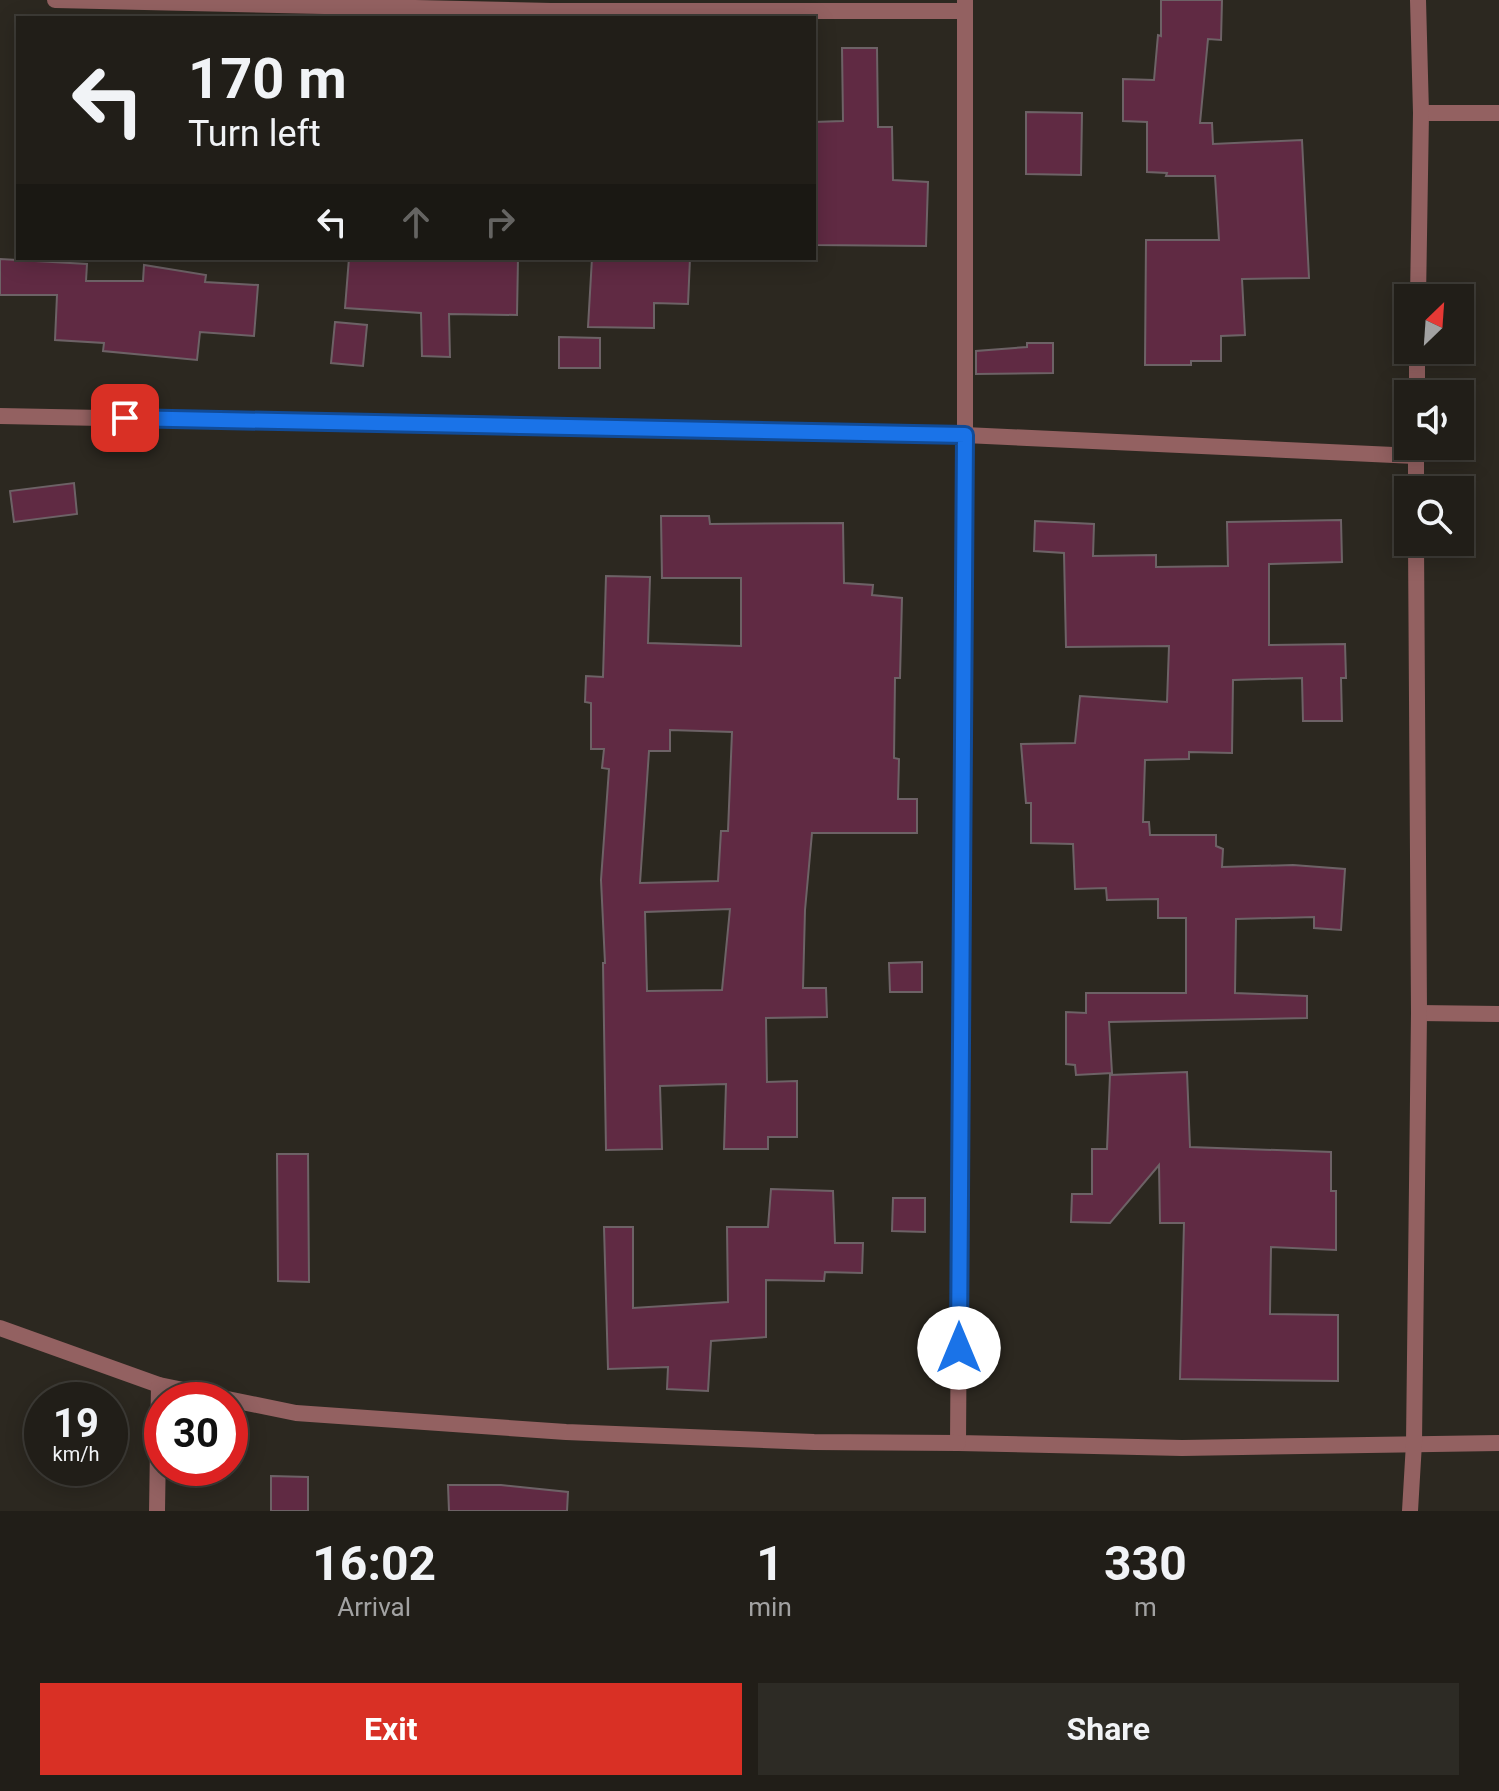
<!DOCTYPE html>
<html lang="en">
<head>
<meta charset="utf-8">
<style>
	body { margin:0; font-family:Roboto,sans-serif; background:#2d2b25; color:#f1f3f6; height:100vh; display:flex; flex-direction:column; font-size:30px; white-space:nowrap }
	* { box-sizing:border-box; margin:0 }
	p { font-size:26px; color:#a2a2a2 }
	.icon { flex:none; width:44px; height:44px; fill:none; stroke:currentColor; stroke-width:2; stroke-linecap:round; stroke-linejoin:round }
	.map { position:relative; height:1511px; overflow:hidden }
	.sheet { display:flex; flex-direction:column; background:#211e18; flex:1 }
	.sheet>* { flex:none }
	.guide { position:absolute; left:16px; top:16px; width:800px; height:244px; border-radius:0px; box-shadow:0 4px 20px #0003,0 0 0 2px #3e3c37; background:#211e18; color:#f1f3f6; overflow:hidden }
	.needle { width:52px; rotate:25deg }
	.tools { position:absolute; left:1394px; top:284px; display:grid; gap:16px }
	.tools a { display:grid; place-items:center; width:80px; height:80px; border-radius:0px; background:#211e18; box-shadow:0 4px 20px #0003,0 0 0 2px #3e3c37; font-size:40px }
	.speed { position:absolute; left:24px; top:1382px; display:flex; gap:16px; font-size:40px; font-weight:700; text-align:center }
	.speed>* { display:grid; place-content:center; width:104px; height:104px; border-radius:50%; background:#211e18; box-shadow:0 4px 20px #0003,0 0 0 2px #3e3c37; line-height:1 }
	.speed small { font-size:20px; font-weight:400 }
	.speed .limit { border:12px solid #d22; background:#fff; color:#111 }
	.pin { position:absolute; display:grid; place-items:center; width:68px; height:68px; color:#fff; margin:-34px; border-radius:16px; box-shadow:0 4px 12px #0006 }
	.me { position:absolute; width:88px; margin:-44px; rotate:0deg; stroke-linejoin:round; filter:drop-shadow(0 0 6px #0008) }
	.turn { display:flex; align-items:center; gap:28px; height:168px; padding:0 40px; font-size:36px }
	.turn .icon { width:104px; height:104px; stroke-width:2.5 }
	.turn b { display:block; font-size:56px; line-height:68px }
	.lanes { display:flex; align-items:center; height:76px; padding:0 40px; background:#0003; justify-content:center; gap:40px; direction:ltr }
	.lanes .off { opacity:.35 }
	.eta { display:flex; justify-content:space-evenly; align-items:center; height:136px; text-align:center }
	.eta b { font-size:48px; font-weight:700; line-height:56px }
	.action { display:flex; gap:16px; margin-top:auto; padding:16px 40px }
	.action a { flex:1; height:92px; border-radius:0px; background:#d93025; color:#fff; font-size:32px; font-weight:700; line-height:92px; text-align:center }
	.action a+a { background:#2d2b25; color:#f1f3f6 }
	.map>svg:first-child { display:block }
</style>
</head>
<body>
<div class="map">
<svg width="1499" height="1511" viewBox="0 0 1499 1511">
	<rect width="100%" height="100%" fill="#2c2820"/>
	<g fill="#602a43" stroke="#6d6266" stroke-width="2" fill-rule="evenodd">
		<polygon points="1161,0 1222,0 1221,40 1208,39 1200,123 1212,123 1213,144 1302,140 1309,278 1242,279 1245,335 1221,336 1221,361 1191,361 1191,365 1145,365 1146,240 1219,240 1215,176 1166,176 1167,173 1147,172 1147,122 1123,121 1123,79 1154,80 1158,35 1161,36"/>
		<polygon points="842,48 877,48 878,127 892,127 893,180 928,182 926,246 814,245 814,122 843,121"/>
		<polygon points="1026,112 1082,113 1081,175 1026,174"/>
		<polygon points="349,258 518,258 517,315 449,314 450,357 422,356 421,313 345,308"/>
		<polygon points="592,258 690,258 688,304 654,303 654,328 588,327"/>
		<polygon points="0,259 87,264 86,281 143,281 144,265 206,275 205,282 258,285 254,336 200,332 197,360 103,351 104,343 55,340 57,295 0,295"/>
		<polygon points="335,322 367,325 363,366 331,363"/>
		<polygon points="559,337 600,338 600,368 559,368"/>
		<polygon points="1027,343 1053,343 1053,373 976,374 976,351 1027,347"/>
		<polygon points="74,483 77,514 14,522 10,491"/>
		<path d="M 661,516 L 709,516 L 710,524 L 843,523 L 844,583 L 873,585 L 872,595 L 902,598 L 900,678 L 895,678 L 894,758 L 899,759 L 898,799 L 917,799 L 917,833 L 812,833 L 805,910 L 803,988 L 826,988 L 827,1017 L 766,1018 L 767,1082 L 797,1081 L 797,1137 L 768,1137 L 768,1149 L 724,1149 L 726,1084 L 660,1086 L 662,1149 L 606,1150 L 603,963 L 605,963 L 601,880 L 609,769 L 602,768 L 604,749 L 591,749 L 591,703 L 585,702 L 586,676 L 603,677 L 606,576 L 650,577 L 648,643 L 741,646 L 741,578 L 662,578 ZM 670,730 L 732,732 L 728,831 L 721,831 L 718,881 L 640,883 L 649,751 L 670,751 ZM 730,909 L 722,990 L 647,991 L 645,912 Z"/>
		<polygon points="1341,520 1342,562 1269,564 1269,645 1345,644 1346,678 1341,678 1342,721 1303,721 1302,678 1233,680 1232,753 1189,752 1189,759 1145,760 1143,822 1149,822 1150,835 1216,835 1216,846 1223,849 1222,867 1293,865 1345,869 1341,930 1314,928 1314,917 1236,919 1235,993 1307,996 1307,1018 1109,1022 1112,1073 1076,1075 1075,1065 1066,1064 1066,1012 1086,1013 1086,993 1186,993 1186,918 1158,918 1158,899 1107,900 1106,888 1075,889 1073,844 1031,843 1031,803 1026,803 1021,744 1075,743 1080,696 1167,702 1169,646 1066,647 1064,553 1034,551 1035,521 1094,524 1093,556 1156,555 1156,567 1228,566 1227,522"/>
		<polygon points="922,962 922,992 890,992 889,963"/>
		<polygon points="1187,1072 1190,1147 1331,1152 1331,1191 1336,1191 1336,1250 1271,1247 1270,1314 1338,1315 1338,1381 1180,1379 1184,1223 1160,1223 1159,1165 1110,1223 1071,1222 1072,1194 1092,1194 1092,1149 1107,1149 1110,1075"/>
		<polygon points="277,1154 308,1154 309,1282 278,1281"/>
		<polygon points="771,1189 833,1191 835,1243 863,1243 862,1273 825,1272 824,1281 766,1280 766,1337 711,1341 708,1391 667,1389 668,1367 608,1369 604,1227 633,1227 633,1308 728,1302 727,1227 768,1227"/>
		<polygon points="893,1198 925,1198 925,1232 892,1231"/>
		<polygon points="271,1476 308,1477 308,1511 271,1511"/>
		<polygon points="448,1485 501,1485 568,1492 567,1511 449,1511"/>
	</g>
	<g fill="none" stroke-linecap="round" stroke-linejoin="round">
		<g stroke="#936161" stroke-width="16">
			<polyline points="55,0 551,11 964,11"/>
			<polyline points="965,0 965,435 958,1443 1182,1448 1499,1443"/>
			<polyline points="1421,113 1499,113"/>
			<polyline points="1418,298 1421,113 1418,0"/>
			<polyline points="1417,394 1417,350"/>
			<polyline points="0,416 965,435 1415,456"/>
			<polyline points="1416,448 1416,490"/>
			<polyline points="1419,1013 1499,1014"/>
			<polyline points="0,1328 159,1385 296,1413 566,1432 814,1442 958,1443"/>
			<polyline points="157,1511 159,1385"/>
			<polyline points="1410,1511 1414,1443 1419,1013 1416,542"/>
		</g>
	</g>
	<g fill="none" stroke-linecap="round" stroke-linejoin="round">
		<defs>
			<polyline id="route" points="125,418 965,435 959,1348"/>
		</defs>
		<use href="#route" stroke="#114b97" stroke-width="20"/>
		<use href="#route" stroke="#1a73e8" stroke-width="14"/>
	</g>
</svg>
<div class="tools">
<a><svg class="needle" viewBox="-14 -14 28 28"><path d="M0-13l5 13h-10z" fill="#e53935"/><path d="M0 13l5-13h-10z" fill="#a2a2a2"/></svg></a>
<a><svg class="icon" aria-label="sound" viewBox="0 0 24 24"><path d="M4 9h4l5-4v14l-5-4H4zM17 9q2 3 0 6"/></svg></a>
<a><svg class="icon" aria-label="search" viewBox="0 0 24 24"><circle cx="10" cy="10" r="6"/><path d="M15 15l6 6"/></svg></a>
</div>
<div class="speed"><div>19<small>km/h</small></div><div class="limit">30</div></div>
<div class="pin" style="left:125px;top:418px;background:#d93025"><svg class="icon" aria-label="arrive" viewBox="0 0 24 24"><path d="M6 21V4h12l-3 4 3 4H6"/></svg></div>
<svg class="me" style="left:959px;top:1348px" viewBox="-20 -20 40 40"><circle r="19" fill="#fff"/><path d="M0-13L10 11 0 6-10 11z" fill="#1a73e8"/></svg>
<div class="guide">
<div class="turn"><svg class="icon" aria-label="left" viewBox="0 0 24 24"><path d="M17 20v-9H6M10 6l-5 5 5 5"/></svg><div><b>170 m</b>Turn left</div></div>
<div class="lanes"><svg class="icon" aria-label="left" viewBox="0 0 24 24"><path d="M17 20v-9H6M10 6l-5 5 5 5"/></svg><svg class="icon off" aria-label="ahead" viewBox="0 0 24 24"><path d="M12 20V5M6 11l6-6 6 6"/></svg><svg class="icon off" aria-label="right" viewBox="0 0 24 24"><path d="M7 20v-9h11M14 6l5 5-5 5"/></svg></div>
</div>
</div>
<section class="sheet">
<div class="eta">
<div><b>16:02</b><p>Arrival</p></div>
<div><b>1</b><p>min</p></div>
<div><b>330</b><p>m</p></div>
</div>
<div class="action"><a>Exit</a><a>Share</a></div>
</section>
</body>
</html>
